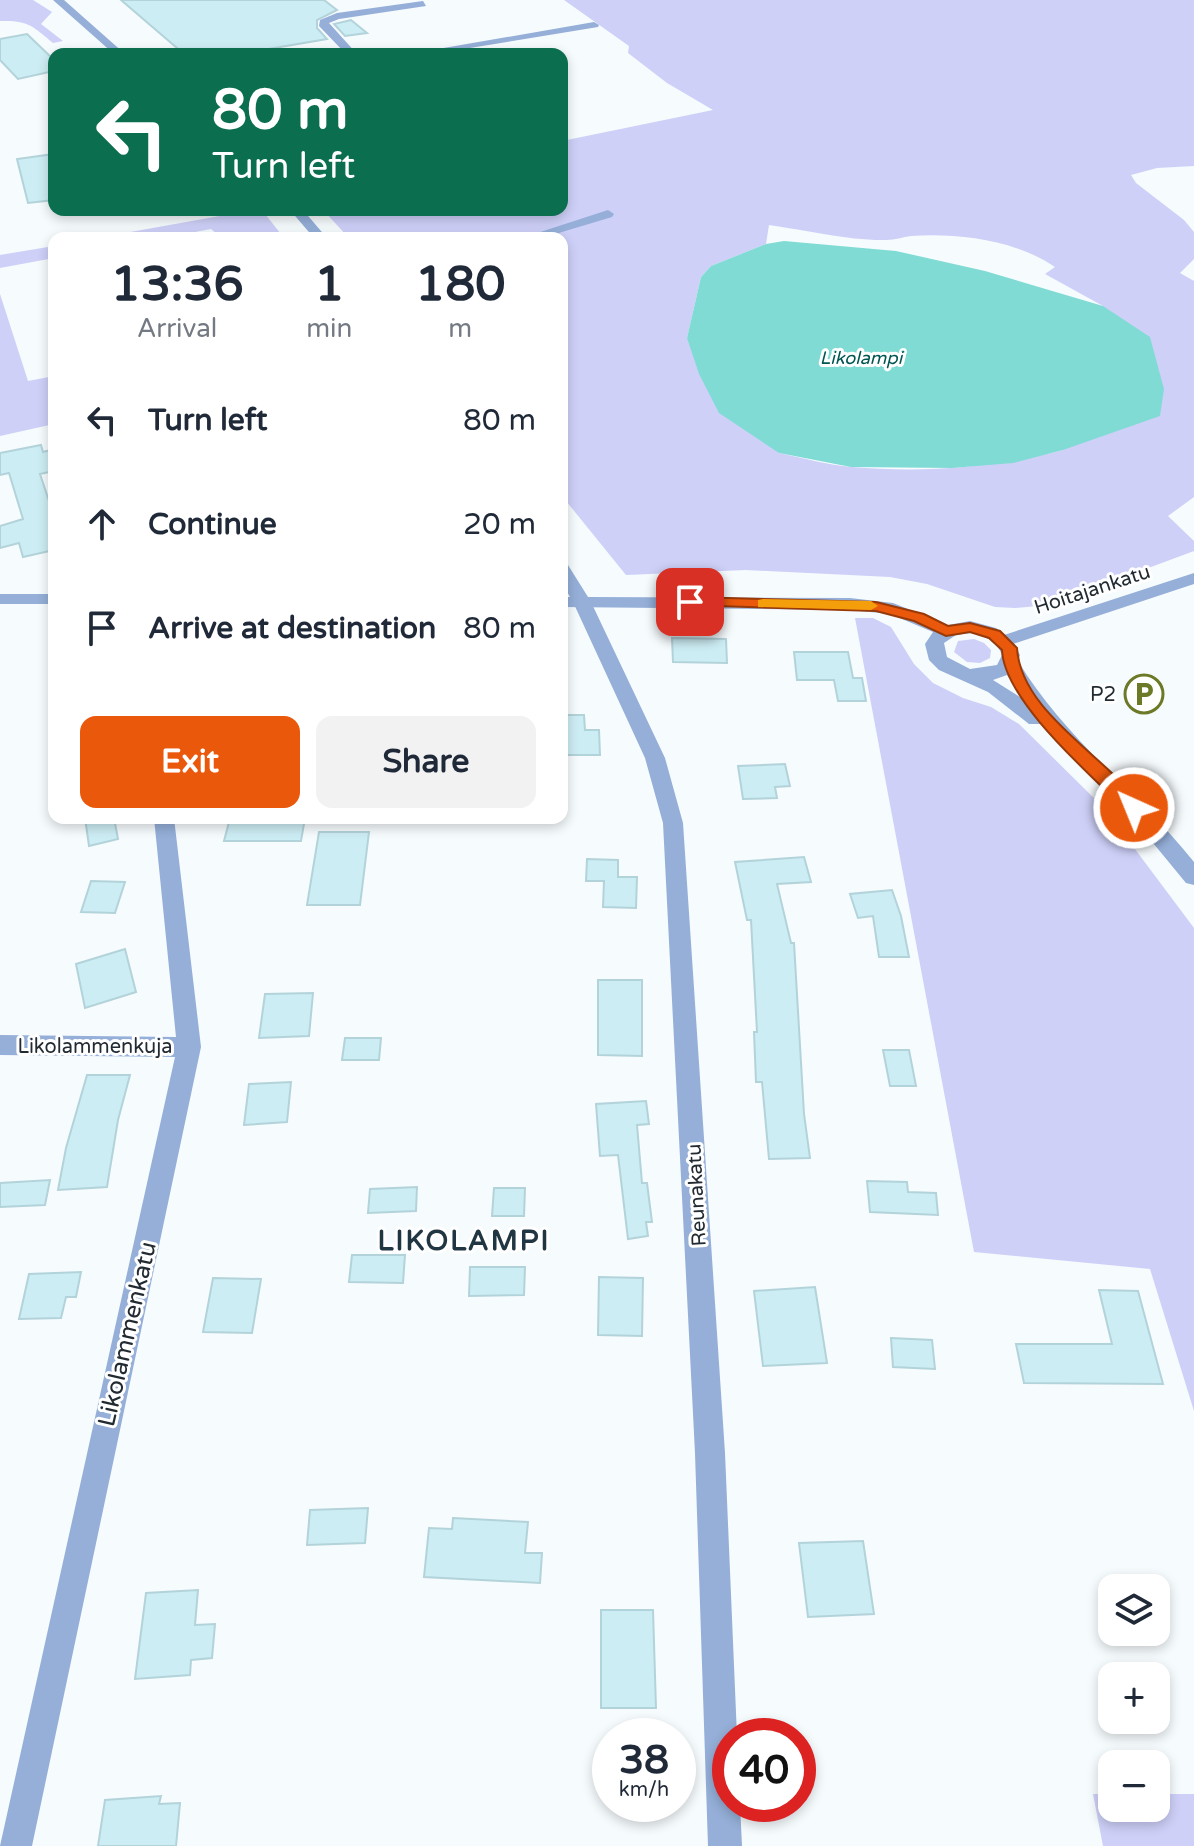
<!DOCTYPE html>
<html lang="en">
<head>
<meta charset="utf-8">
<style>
	body { margin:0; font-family:"Varela Round",sans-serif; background:#f2f2f3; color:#1f2937; height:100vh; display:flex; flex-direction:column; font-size:30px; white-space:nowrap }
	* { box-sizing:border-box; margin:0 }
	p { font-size:26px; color:#747a83 }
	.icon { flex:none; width:44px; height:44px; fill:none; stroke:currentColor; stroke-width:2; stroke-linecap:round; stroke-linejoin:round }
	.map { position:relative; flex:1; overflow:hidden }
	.sheet { position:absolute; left:48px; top:232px; width:520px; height:592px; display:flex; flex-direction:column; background:#fff; border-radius:16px; box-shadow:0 4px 12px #0003 }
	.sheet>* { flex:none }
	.banner { position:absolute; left:48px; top:48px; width:520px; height:168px; border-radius:16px; box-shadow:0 4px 12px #0003; background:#0b6e4f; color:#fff; overflow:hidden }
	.buttons { position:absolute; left:1098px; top:1574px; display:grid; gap:16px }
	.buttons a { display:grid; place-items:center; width:72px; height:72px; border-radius:16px; background:#fff; box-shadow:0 4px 12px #0003; font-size:40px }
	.speed { position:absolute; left:592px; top:1718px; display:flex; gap:16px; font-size:40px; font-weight:700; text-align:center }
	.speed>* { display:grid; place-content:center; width:104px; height:104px; border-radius:50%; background:#fff; box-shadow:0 4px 12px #0003; line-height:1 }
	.speed small { font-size:20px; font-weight:400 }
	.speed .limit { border:12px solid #d22; background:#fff; color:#111 }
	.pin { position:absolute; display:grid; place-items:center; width:68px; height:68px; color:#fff; margin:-34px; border-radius:16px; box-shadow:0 4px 12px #0006 }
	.me { position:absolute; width:88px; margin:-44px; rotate:316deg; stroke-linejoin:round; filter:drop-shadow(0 0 6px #0008) }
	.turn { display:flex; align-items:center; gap:28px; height:168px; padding:0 32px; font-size:36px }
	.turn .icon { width:104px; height:104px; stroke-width:2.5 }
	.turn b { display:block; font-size:56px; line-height:68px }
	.eta { display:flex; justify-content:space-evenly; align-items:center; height:136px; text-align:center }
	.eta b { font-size:48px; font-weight:800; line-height:56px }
	.button { display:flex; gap:16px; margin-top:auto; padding:16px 32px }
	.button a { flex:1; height:92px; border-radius:16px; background:#ea580c; color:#fff; font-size:32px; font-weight:800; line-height:92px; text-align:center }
	.button a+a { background:#f2f2f3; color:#1f2937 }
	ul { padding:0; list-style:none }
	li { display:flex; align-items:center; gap:24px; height:104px; padding:0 32px }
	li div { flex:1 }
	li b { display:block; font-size:30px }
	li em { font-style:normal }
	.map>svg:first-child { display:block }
</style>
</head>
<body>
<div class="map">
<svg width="1194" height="1846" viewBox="0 0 1194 1846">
	<rect width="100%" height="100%" fill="#f6fbfe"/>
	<g fill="#ced0f8" fill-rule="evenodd">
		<path d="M 0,0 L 33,0 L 52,12 L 41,24 L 63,41 L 53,43 C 33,26 28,20 0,21 Z"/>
		<path d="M 564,0 L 1194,0 L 1194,166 L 1157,168 L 1131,175 L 1136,183 L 1184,220 L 1194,232 L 1194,259 L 1180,273 L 1194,281 L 1194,497 L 1168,516 L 1194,541 L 1194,551 L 1049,605 L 1015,608 L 995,607 L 927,584 L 890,577 L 746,570 L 626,575 L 562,496 L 562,238 L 349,238 L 323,210 L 562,210 L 562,141 L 713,110 L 667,83 L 628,53 L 629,46 ZM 769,225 C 804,230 852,241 886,240 C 895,240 903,237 911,236 C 958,233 1016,240 1055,267 L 1045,274 L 1103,306 L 1063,450 C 994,468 923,473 852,467 C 828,465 803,458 779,453 L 687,338 L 701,277 L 711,266 L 766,244 Z"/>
		<polygon points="253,210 262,210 284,238 222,238 211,229 163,238 97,238"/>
		<polygon points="54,246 54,258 0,268 0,255"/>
		<polygon points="0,294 28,381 54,376 54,424 0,436"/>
		<polygon points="855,618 873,618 891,627 914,664 933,683 963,698 991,707 1019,724 1105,809 1194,928 1194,1411 1150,1269 974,1252"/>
		<polygon points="974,639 984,643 991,650 990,658 980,663 967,662 954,652 958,641"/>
		<polygon points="1093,1794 1112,1794 1112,1808 1156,1808 1156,1794 1194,1794 1194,1846 1103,1846"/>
	</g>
	<polygon fill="#80dbd4" points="784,241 896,251 985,271 1103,306 1150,337 1164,389 1160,416 1063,450 1013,463 952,468 851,467 779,453 719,413 699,374 687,338 701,277 711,266 766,244"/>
	<g fill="#cdedf4" stroke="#b3d3da" stroke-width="2">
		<polygon points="121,0 324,0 337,10 317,20 317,28 327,39 240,54 184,54"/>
		<polygon points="351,20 367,33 345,36 334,24"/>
		<polygon points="27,34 54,60 54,71 18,79 0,60 0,39"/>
		<polygon points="54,154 54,200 28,203 17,159"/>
		<polygon points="41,445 43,452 54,449 54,471 40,474 54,516 54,550 23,557 19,543 0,548 0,526 23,519 9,473 0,475 0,453"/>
		<polygon points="672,638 726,639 727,663 673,662"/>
		<polygon points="794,652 848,652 853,678 862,678 866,701 838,701 834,680 797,680"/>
		<polygon points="562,715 584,715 585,730 599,730 600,755 567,755 567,741 562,741"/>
		<polygon points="785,764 790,786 775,787 777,798 743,799 738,766"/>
		<polygon points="85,818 114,818 118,839 89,846"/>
		<polygon points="230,818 305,818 301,841 224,841"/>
		<polygon points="319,832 369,832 360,905 307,905"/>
		<polygon points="804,857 811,882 777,884 791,943 794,943 804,1114 810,1158 769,1159 762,1082 756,1082 754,1032 757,1032 751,920 747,920 735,862"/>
		<polygon points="587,859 618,860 618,877 637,877 636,908 603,907 604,881 586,881"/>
		<polygon points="91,881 125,882 115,913 81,912"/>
		<polygon points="892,890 901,916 909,957 879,957 873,916 858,918 850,894"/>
		<polygon points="125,949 136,992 85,1008 76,964"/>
		<polygon points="598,980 642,980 642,1056 598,1055"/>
		<polygon points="313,993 309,1036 259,1038 265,994"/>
		<polygon points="345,1038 381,1038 379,1060 342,1060"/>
		<polygon points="883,1050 909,1050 916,1086 890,1086"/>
		<polygon points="87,1075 130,1075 118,1120 107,1187 58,1190 66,1148"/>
		<polygon points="291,1082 287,1122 244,1125 249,1084"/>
		<polygon points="646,1101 649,1124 637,1125 642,1183 647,1183 652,1222 646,1222 648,1236 628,1239 618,1155 600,1156 596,1104"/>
		<polygon points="50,1180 45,1205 0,1207 0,1183"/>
		<polygon points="867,1181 907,1182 908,1192 936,1193 938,1215 870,1212"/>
		<polygon points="417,1187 416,1211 368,1213 370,1189"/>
		<polygon points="494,1188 525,1188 524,1216 492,1216"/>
		<polygon points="352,1255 405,1255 403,1283 349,1282"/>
		<polygon points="470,1267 525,1267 524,1295 469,1296"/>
		<polygon points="81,1272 76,1297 66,1297 61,1318 19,1319 29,1274"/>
		<polygon points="599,1277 643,1278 642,1336 598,1335"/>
		<polygon points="213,1278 261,1279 252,1333 203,1332"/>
		<polygon points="815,1287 827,1363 763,1366 754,1291"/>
		<polygon points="1099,1290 1138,1291 1163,1384 1024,1383 1016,1344 1112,1344"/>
		<polygon points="891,1338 932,1340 935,1369 893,1367"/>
		<polygon points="368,1508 365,1543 307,1545 310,1510"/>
		<polygon points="453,1518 528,1522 525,1553 542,1553 540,1583 424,1577 429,1528 452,1529"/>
		<polygon points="863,1541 874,1614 808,1617 799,1543"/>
		<polygon points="198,1590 195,1625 215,1624 212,1658 191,1660 190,1675 135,1679 146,1593"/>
		<polygon points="601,1610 653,1610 656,1708 601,1708"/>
		<polygon points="161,1796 159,1804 180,1803 176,1846 98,1846 105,1800"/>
	</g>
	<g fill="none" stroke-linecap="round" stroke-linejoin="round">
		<g fill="#95afd8" fill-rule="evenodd">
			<polygon points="423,1 426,6 339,19 329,23 357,54 346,54 319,26 320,20 337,13"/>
			<polygon points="594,22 599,25 598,27 433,54 409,54"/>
			<polygon points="608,210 614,214 612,217 542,238 522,238"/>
			<polygon points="1194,573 1194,584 1010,645 1004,647 995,641 998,637"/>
			<polygon points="582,597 591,602 665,758 683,823 725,1453 737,1736 730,1736 730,1804 740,1804 742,1846 708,1846 695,1453 663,823 645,758 573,602"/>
			<polygon points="154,818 174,818 201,1047 32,1846 0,1846 175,1057 0,1055 0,1035 176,1037"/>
		</g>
		<g fill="#95afd8" fill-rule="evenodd">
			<polygon points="53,0 64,0 125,54 114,54"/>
			<polygon points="290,210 303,210 327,238 314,238"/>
			<path d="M 562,564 L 568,565 L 588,597 L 850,598 L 893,603 L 948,625 L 970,621 L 996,628 L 1011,639 L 1020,655 L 1018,661 C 1064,738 1138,792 1194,862 L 1194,885 L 1186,883 L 1130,815 L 1042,724 L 1029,724 L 988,692 L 939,670 L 929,660 L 925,644 L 933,632 L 890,614 L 850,610 L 562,607 L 562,597 L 570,597 L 562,583 ZM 970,633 C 984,635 997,641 1002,655 L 997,665 L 970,669 L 947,657 L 944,643 L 956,635 ZM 1007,675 L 1023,699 L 993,680 Z"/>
			<rect x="0" y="594" width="54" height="10"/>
		</g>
	</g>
	<path fill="#ea580c" stroke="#983908" stroke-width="2" d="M 690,597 L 876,602 L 924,614 L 948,626 L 970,623 L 1000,631 L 1017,648 C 1021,714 1110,758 1143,808 L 1134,814 L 1128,812 C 1092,776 1004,701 1002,650 L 989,638 L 970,632 L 946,636 L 914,621 L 876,611 L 685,605 L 683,602 Z"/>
	<polygon fill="#f59e0b" points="763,599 871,601 878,606 871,610 758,607 758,600"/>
	<defs>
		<symbol id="parking-ring" viewBox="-11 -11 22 22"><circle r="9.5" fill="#fff" stroke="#6c7a27" stroke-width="1.5"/><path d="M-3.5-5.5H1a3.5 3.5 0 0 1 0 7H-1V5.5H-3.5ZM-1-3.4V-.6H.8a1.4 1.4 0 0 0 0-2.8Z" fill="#6c7a27"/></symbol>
	</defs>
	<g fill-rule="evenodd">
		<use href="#parking-ring" x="1122" y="672" width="44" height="44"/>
	</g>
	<g text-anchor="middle" stroke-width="6" stroke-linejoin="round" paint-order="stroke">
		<g font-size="18" font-style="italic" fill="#005652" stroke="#fff">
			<text x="861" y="364">Likolampi</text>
		</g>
		<g font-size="20" fill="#222b32" stroke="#fff">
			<text transform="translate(1092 589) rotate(-18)" y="7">Hoitajankatu</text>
			<text x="95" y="1053">Likolammenkuja</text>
			<text transform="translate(696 1195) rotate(-93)" y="7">Reunakatu</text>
		</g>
		<g font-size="20" fill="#222b32" stroke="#fff" text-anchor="end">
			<text x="1116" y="701">P2</text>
		</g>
		<g font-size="24" fill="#222b32" stroke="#fff">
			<text transform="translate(127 1334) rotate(-77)" y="8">Likolammenkatu</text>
		</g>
		<g font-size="28" font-weight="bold" letter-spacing="2" fill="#213643" stroke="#fff">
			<text x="464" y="1250">LIKOLAMPI</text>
		</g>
	</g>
</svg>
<div class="buttons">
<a><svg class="icon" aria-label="layers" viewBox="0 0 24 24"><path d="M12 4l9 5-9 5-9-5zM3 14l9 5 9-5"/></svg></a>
<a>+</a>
<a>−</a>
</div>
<div class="speed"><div>38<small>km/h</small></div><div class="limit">40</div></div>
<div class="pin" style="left:690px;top:602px;background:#d93025"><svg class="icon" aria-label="arrive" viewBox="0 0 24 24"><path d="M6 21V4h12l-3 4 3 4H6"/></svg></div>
<svg class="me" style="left:1134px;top:808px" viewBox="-20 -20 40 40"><circle r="17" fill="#ea580c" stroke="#fff" stroke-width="3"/><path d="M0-11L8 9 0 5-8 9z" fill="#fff"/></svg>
<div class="banner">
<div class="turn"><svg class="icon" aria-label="left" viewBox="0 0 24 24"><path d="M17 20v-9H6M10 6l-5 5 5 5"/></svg><div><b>80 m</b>Turn left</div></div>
</div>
<section class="sheet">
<div class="eta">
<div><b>13:36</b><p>Arrival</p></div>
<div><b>1</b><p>min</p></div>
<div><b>180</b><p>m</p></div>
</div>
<ul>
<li><svg class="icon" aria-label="left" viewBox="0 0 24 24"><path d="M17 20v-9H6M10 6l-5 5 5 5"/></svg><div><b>Turn left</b></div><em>80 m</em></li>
<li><svg class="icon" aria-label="ahead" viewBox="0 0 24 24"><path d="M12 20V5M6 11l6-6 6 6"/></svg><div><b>Continue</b></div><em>20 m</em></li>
<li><svg class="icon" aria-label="arrive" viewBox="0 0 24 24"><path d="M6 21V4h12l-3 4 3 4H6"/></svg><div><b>Arrive at destination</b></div><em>80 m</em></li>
</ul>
<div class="button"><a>Exit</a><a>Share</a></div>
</section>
</div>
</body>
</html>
